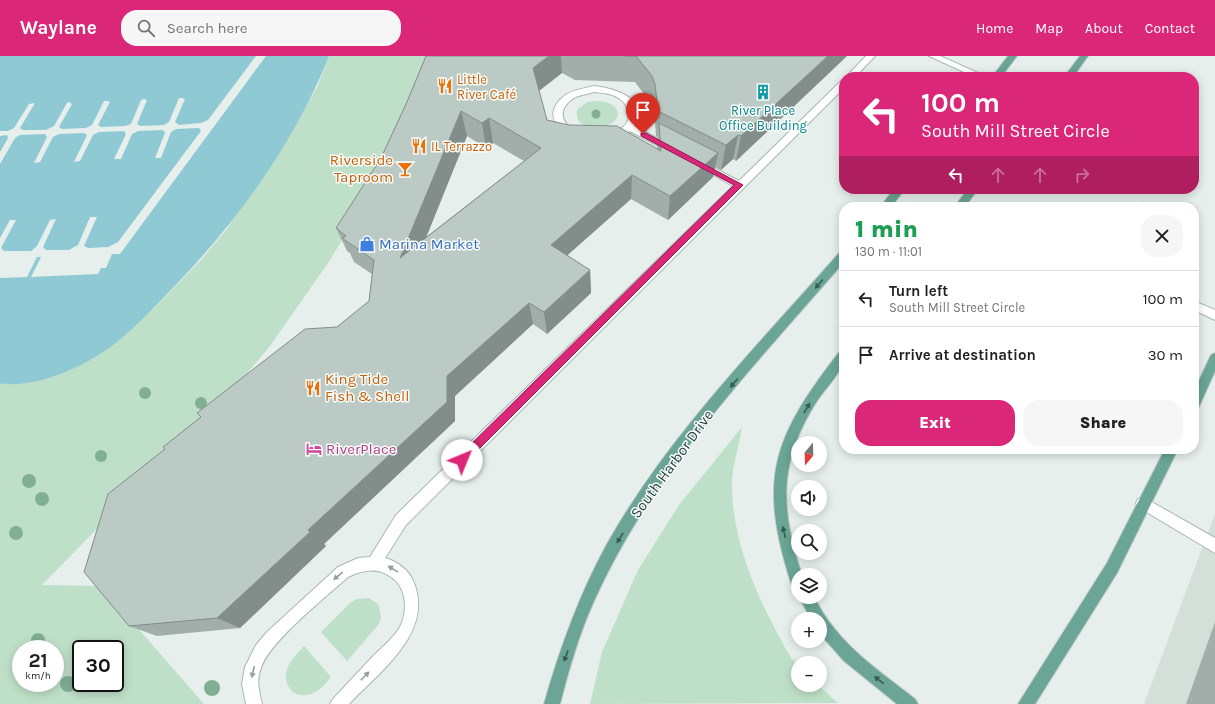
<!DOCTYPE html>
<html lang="en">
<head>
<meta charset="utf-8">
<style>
	body { margin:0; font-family:Karla,sans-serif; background:#f6f6f6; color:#202124; height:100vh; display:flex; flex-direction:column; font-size:15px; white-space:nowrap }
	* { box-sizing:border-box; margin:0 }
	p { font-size:13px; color:#757577 }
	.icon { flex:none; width:22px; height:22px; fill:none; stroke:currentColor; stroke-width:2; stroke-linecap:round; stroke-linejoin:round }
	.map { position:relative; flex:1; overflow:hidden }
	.details { position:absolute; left:839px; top:146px; width:360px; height:252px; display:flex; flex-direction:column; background:#fff; border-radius:16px; box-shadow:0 2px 10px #0003 }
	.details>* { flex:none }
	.guide { position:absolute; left:839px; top:16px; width:360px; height:122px; border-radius:16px; box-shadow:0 2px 10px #0003; background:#db2777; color:#fff; overflow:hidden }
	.needle { width:26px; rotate:199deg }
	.tools { position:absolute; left:791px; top:380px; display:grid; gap:8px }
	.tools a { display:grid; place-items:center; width:36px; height:36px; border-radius:50%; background:#fff; box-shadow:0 2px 10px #0003; font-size:20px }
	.speed { position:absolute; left:12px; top:584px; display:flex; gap:8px; font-size:20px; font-weight:700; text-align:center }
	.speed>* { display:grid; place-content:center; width:52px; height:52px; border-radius:50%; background:#fff; box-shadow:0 2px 10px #0003; line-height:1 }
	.speed small { font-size:10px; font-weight:400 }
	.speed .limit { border:2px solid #111; border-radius:6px; background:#fff; color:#111 }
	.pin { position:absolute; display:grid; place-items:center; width:34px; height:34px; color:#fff; margin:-41px -17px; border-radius:50% 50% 50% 0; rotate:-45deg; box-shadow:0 0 4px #0007 }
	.pin .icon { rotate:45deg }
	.me { position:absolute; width:44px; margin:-22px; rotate:45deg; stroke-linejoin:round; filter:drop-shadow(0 0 3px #0008) }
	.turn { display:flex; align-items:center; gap:14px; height:84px; padding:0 16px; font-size:18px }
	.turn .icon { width:52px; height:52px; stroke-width:2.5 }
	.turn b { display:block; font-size:28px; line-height:34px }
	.lanes { display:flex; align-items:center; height:38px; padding:0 16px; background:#0003; justify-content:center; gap:20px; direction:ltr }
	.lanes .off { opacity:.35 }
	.round { display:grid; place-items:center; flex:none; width:42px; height:42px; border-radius:16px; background:#f6f6f6 }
	.head { display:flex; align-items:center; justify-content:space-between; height:68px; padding:0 16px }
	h1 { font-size:24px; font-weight:800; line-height:30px; color:#1e9e55 }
	.action { display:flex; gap:8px; margin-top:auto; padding:8px 16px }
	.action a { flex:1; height:46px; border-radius:16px; background:#db2777; color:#fff; font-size:16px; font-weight:800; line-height:46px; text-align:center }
	.action a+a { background:#f6f6f6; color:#202124 }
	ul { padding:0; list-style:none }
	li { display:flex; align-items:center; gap:12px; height:56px; padding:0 16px; border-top:1px solid #e0e0e0 }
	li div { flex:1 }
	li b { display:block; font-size:15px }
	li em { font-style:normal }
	header { display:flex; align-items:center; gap:24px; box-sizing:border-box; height:56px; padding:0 20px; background:#db2777; color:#fff }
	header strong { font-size:19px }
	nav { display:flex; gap:22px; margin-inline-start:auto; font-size:14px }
	.search { width:280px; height:36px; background:#f6f6f6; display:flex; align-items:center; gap:10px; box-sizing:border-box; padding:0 14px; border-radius:16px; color:#757577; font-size:15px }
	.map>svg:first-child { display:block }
</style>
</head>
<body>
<header>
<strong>Waylane</strong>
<div class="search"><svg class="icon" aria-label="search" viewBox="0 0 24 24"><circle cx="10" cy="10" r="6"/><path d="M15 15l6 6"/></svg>Search here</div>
<nav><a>Home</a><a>Map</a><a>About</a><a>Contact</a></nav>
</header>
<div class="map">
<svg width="1215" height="648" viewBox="0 0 1215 648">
	<rect width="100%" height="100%" fill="#e6efeb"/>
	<polygon fill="#d4dfda" points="1215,458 1215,648 1144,648"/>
	<g fill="#bfe0c8" fill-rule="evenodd">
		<path d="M 329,0 L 430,0 L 372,136 L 328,207 L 270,290 L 234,333 L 42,529 L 101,530 L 204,648 L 0,648 L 0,328 L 14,328 L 37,325 L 70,314 L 97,300 L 153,253 L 201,204 L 226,174 L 286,85 L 317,31 ZM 21,593 L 55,593 L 55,627 L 21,627 ZM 81,593 L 115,593 L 115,627 L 81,627 Z"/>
		<path d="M 595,45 C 602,45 613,46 617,54 C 625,73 572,81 577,54 L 587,46 Z"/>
		<path d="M 742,371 C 739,390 732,410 732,428 C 732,491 761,549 791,602 L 798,609 L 798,629 L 818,629 L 838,647 L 590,648 L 602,596 L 638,514 L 679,449 Z"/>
		<polygon points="369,542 379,549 381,562 379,568 347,605 321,576 351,546 357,543"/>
		<path d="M 304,590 L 331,621 C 326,627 321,634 313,637 C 295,645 282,630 287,613 C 290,604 298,597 304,590 Z"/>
	</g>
	<path fill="#8ec9d4" d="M 0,0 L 329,0 C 294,89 234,170 167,238 C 146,260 123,284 97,300 C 74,314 43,327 15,328 C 10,329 5,327 0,328 Z"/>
	<polygon fill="#e6efeb" points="256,0 266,0 120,198 112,198 106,212 101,212 98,218 31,221 41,201 37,201 27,221 0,222 0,182 10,164 16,164 1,192 4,195 31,195 37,190 50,164 56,163 43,191 46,194 69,194 78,189 90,161 97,161 84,190 88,192 108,191 118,186 201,75 199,72 176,73 171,76 161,102 155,102 165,77 163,74 138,75 132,78 121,103 114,103 126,78 124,75 99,76 93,79 80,105 74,106 87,79 84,77 59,78 53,81 40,106 34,107 47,81 45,78 20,79 15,82 0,108 0,96 8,82 7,79 0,80 0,75 8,75 14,72 29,48 35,47 20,72 23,74 46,74 54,70 67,47 69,46 72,48 59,71 62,73 86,72 92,69 104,45 108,45 110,46 98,69 101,71 125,70 131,68 141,44 144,43 147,44 137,68 140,70 164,69 169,66 179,42 182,42 185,43 175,66 179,69 201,67 208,64"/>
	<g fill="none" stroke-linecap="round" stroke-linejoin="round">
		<defs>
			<g id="minor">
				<polygon points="866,0 875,0 855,21 846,21"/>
				<polygon points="929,0 940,0 987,21 975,21"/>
				<path d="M 844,24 L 844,32 L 406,469 L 385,502 C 397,505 410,515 414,527 C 434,577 379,616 349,648 L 330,648 L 333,643 C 347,628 361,613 375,598 C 384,590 394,581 400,571 C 408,555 407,531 391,521 C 377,511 363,514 348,521 C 326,541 269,586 261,612 C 256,624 259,635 262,648 L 246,648 L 242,628 L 245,611 L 256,589 L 267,576 L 338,511 L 358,502 L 370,501 L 396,459 L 733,130 L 697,110 L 695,108 L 697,106 L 703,106 L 739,125 L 841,25 Z"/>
				<path d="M 594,30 C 613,32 652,43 634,70 L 674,91 L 674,95 L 668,95 L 630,75 C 593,106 524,67 567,38 C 574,34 586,32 594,30 ZM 594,36 C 602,37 608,37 615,40 C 628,46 635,62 622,72 C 594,95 539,65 574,42 C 579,39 588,38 594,36 Z"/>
				<polygon points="1194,245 1215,254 1215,264 1194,254"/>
				<polygon points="1143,441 1215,482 1215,497 1138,451 1136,447 1138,443"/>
			</g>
			<g id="major">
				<polygon points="1008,0 1017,0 1001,21 992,21"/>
				<polygon points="1080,0 1088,0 1073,21 1064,21"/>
				<polygon points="894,133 905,133 891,151 880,151"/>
				<polygon points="968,133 978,133 965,151 954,151"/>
				<path d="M 844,195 L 844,206 C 752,312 652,416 594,545 C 579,578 569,613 560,648 L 544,648 C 560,592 579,539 607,488 C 668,380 758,289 840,196 Z"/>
				<path d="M 844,293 C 844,298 845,304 843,308 C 837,321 825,333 817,345 C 778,406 780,453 802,519 L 798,519 L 798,534 L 793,532 L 791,527 C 757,421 774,380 840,295 Z"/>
				<polygon points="1215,297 1215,315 1198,353 1194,354 1194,335 1211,299"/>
				<polygon points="1165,393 1178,393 1117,517 1035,648 1018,648 1107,507"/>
				<path d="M 799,541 L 814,541 C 820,552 826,563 834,572 C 856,600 887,621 915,643 L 918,648 L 897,648 L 844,605 L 820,578 L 820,563 L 811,563 Z"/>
			</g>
		</defs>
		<use href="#minor" stroke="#a8b8b2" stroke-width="2"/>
		<use href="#major" stroke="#c2cac8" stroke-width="2"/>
		<use href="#minor" fill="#fff" fill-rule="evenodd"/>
		<use href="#major" fill="#6aa596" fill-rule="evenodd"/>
	</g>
	<g fill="#80af93">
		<circle cx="596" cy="58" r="4.5"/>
		<circle cx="145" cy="337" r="6"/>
		<circle cx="201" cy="347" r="6"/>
		<circle cx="101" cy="400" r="6"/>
		<circle cx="29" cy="425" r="7"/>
		<circle cx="42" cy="443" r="7"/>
		<circle cx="16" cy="477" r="7"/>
		<circle cx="38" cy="584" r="7"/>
		<circle cx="68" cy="628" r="8"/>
		<circle cx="212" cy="632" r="8"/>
	</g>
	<g fill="#a1aea9" fill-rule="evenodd">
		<path d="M 426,0 L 847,0 L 736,105 L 733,103 L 721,114 L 715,111 L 713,121 L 668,164 L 631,143 L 567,199 L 590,214 L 591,237 L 547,278 L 533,268 L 455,340 L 455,365 L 324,488 L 326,490 L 240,572 L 157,580 L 129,570 L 337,271 L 369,245 L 372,218 L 354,206 L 350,197 L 347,195 L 336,172 L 381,102 L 407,46 ZM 562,17 L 575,24 L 635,26 L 650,46 L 654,53 L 656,80 L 658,81 L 657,93 L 547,64 L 539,35 ZM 467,80 L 486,92 L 493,87 L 524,105 L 426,181 Z"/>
		<polygon points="1215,566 1215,648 1186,648"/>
	</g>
	<g fill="#838d89">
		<polygon points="549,0 561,0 562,17 536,37 533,12"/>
		<polygon points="828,0 847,0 736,105 741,80"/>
		<polygon points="461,55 467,80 409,224 400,202"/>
		<polygon points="489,62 493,87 486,92 482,67"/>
		<polygon points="738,79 733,103 721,114 726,89"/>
		<polygon points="718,97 713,121 668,164 670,140"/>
		<polygon points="632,119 631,143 553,212 551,189"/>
		<polygon points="590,214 591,237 547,278 544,256"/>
		<polygon points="529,247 533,268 455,340 455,365 324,488 326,490 240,572 217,562 308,474 447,320"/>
	</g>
	<g fill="#bbcac4" stroke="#838d89" fill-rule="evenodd">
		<path d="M 426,0 L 549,0 L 533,12 L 547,64 L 569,69 L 617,70 L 661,95 L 659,67 L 718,97 L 670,140 L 632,119 L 551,189 L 590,214 L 544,256 L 529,247 L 447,320 L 447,346 L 308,474 L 310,476 L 217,562 L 129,570 L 84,516 L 108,438 L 165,393 L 163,391 L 201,361 L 197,357 L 305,273 L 337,271 L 369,245 L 374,204 L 342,182 L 346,180 L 336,172 L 381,102 L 407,46 ZM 461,55 L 482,67 L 489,62 L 541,92 L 400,202 Z"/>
		<polygon points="625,0 828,0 741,80 738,79 726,89 658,55 655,28 652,20 636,0"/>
		<polygon points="1142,146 1154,151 1138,151"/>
	</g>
	<defs><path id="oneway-solid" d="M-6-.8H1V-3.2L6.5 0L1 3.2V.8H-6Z"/></defs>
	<g fill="#365b51">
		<use href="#oneway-solid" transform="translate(819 228) rotate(131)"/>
		<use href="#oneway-solid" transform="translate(734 327) rotate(131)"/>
		<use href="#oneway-solid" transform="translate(807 352) rotate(-59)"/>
		<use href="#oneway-solid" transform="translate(784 476) rotate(-103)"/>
		<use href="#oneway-solid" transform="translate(620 482) rotate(122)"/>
		<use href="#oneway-solid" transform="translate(566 600) rotate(110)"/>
		<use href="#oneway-solid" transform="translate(879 624) rotate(-142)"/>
	</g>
	<g fill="#92a09c">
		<use href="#oneway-solid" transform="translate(393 513) rotate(-148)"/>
		<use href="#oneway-solid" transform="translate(338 520) rotate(141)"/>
		<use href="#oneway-solid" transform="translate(253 616) rotate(103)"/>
		<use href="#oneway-solid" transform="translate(365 620) rotate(-46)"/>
	</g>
	<polygon fill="#db2777" stroke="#8e194d" points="641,77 646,77 743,129 465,407 458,407 457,404 458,401 734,129 641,80"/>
	<defs>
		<symbol id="restaurant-bare" viewBox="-9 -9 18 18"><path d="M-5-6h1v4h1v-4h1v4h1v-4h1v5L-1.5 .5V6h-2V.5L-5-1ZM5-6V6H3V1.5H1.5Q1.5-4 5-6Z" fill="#e8710a" stroke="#f7fbf9" stroke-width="2.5" paint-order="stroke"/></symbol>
		<symbol id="building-bare" viewBox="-9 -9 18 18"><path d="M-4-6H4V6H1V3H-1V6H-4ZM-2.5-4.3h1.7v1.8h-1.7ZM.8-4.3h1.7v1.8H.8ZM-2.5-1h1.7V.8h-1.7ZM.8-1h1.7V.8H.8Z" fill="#0f9aa8" stroke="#f7fbf9" stroke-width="2.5" paint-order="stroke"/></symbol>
		<symbol id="bar-bare" viewBox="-9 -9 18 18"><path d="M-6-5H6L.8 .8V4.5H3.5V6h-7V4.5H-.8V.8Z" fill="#e8710a" stroke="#f7fbf9" stroke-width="2.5" paint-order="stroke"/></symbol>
		<symbol id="shop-bare" viewBox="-9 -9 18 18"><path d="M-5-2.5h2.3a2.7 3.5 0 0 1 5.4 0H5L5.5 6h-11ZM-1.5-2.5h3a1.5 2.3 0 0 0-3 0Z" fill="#3f7fe0" stroke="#f7fbf9" stroke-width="2.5" paint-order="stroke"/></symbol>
		<symbol id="hotel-bare" viewBox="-9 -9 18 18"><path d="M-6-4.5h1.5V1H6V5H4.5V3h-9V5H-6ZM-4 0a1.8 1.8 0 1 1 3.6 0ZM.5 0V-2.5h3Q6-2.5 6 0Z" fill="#d1479c" stroke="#f7fbf9" stroke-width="2.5" paint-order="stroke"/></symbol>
	</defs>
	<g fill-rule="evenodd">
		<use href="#restaurant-bare" x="434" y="19" width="22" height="22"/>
		<use href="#building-bare" x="752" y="25" width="22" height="22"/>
		<use href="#restaurant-bare" x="408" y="79" width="22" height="22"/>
		<use href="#bar-bare" x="394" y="102" width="22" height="22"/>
		<use href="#shop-bare" x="356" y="177" width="22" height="22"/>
		<use href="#restaurant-bare" x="302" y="321" width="22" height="22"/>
		<use href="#hotel-bare" x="303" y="382" width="22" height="22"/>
	</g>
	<g text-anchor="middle" stroke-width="3" stroke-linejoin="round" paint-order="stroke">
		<g font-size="13" fill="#c56008" stroke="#f7fbf9" text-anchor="start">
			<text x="457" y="28">Little<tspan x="457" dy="15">River Café</tspan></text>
			<text x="431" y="95">IL Terrazzo</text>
		</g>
		<g font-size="13" fill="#0d838f" stroke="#f7fbf9">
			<text x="763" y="59">River Place<tspan x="763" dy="15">Office Building</tspan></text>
		</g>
		<g font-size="15" fill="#c56008" stroke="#f7fbf9" text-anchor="end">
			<text x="393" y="109">Riverside<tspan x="393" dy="17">Taproom</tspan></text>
			<text x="325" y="328" text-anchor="start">King Tide<tspan x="325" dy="17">Fish &amp; Shell</tspan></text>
		</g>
		<g font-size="15" fill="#366cbe" stroke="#f7fbf9" text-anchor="start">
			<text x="379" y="193">Marina Market</text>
		</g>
		<g font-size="15" fill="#b23c85" stroke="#f7fbf9" text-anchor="start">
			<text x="326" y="398">RiverPlace</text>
		</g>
		<g font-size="15" fill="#24423a" stroke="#f7fbf9">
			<text transform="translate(672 408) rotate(-54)" y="5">South Harbor Drive</text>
		</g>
	</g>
</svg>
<div class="tools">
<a><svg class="needle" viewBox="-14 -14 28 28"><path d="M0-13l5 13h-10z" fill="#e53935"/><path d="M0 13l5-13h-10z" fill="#757577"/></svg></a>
<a><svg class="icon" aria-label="sound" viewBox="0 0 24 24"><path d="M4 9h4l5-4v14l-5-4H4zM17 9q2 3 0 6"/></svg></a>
<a><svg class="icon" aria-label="search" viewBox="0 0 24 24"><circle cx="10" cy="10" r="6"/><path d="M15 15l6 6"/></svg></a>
<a><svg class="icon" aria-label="layers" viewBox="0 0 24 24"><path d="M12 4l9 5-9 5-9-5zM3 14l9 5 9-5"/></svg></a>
<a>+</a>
<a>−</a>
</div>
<div class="speed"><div>21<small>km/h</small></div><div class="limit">30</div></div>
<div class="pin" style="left:643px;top:78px;background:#d93025"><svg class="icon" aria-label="arrive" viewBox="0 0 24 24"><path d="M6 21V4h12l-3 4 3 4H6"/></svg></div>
<svg class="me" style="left:462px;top:404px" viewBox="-20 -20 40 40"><circle r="19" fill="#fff"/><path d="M0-13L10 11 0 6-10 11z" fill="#db2777"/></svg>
<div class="guide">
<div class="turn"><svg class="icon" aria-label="left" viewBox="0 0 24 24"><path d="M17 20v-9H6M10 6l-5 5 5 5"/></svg><div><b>100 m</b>South Mill Street Circle</div></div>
<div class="lanes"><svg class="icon" aria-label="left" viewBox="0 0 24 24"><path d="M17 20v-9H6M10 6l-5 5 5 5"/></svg><svg class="icon off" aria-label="ahead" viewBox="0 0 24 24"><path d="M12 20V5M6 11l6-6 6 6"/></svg><svg class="icon off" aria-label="ahead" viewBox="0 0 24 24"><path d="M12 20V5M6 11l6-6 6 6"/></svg><svg class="icon off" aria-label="right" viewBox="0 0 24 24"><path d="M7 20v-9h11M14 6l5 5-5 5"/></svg></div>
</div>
<section class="details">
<div class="head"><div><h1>1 min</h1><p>130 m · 11:01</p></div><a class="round"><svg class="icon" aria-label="close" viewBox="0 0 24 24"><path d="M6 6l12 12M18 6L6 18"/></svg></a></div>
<ul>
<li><svg class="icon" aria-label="left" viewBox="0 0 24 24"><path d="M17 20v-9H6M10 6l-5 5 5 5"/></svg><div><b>Turn left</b><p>South Mill Street Circle</p></div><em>100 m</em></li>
<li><svg class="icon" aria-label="arrive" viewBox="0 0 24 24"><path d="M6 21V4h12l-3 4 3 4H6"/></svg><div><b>Arrive at destination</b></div><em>30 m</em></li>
</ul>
<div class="action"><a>Exit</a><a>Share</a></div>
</section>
</div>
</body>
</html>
